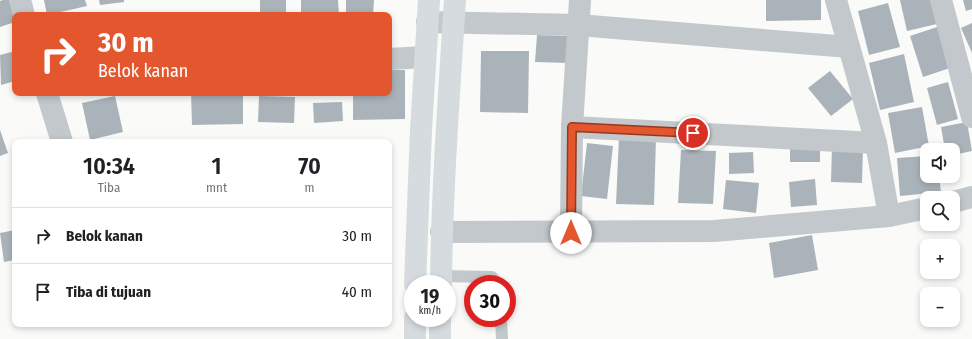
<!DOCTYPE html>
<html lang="id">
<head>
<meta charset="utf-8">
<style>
	body { margin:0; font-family:"Fira Sans Condensed",sans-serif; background:#f2f2f2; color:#202124; height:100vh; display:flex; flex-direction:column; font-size:15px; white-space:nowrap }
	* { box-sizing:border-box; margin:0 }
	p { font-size:13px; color:#757577 }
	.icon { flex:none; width:22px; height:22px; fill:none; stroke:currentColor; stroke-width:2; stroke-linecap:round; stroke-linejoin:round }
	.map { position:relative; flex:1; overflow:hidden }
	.sheet { position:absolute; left:12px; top:139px; width:380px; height:188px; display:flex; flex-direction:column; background:#fff; border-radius:8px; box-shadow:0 2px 6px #0003 }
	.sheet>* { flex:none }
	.guide { position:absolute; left:12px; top:12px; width:380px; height:84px; border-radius:8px; box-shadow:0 2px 6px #0003; background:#e4572e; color:#fff; overflow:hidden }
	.fabs { position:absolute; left:920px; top:143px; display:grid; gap:8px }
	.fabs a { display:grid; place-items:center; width:40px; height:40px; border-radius:8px; background:#fff; box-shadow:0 2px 6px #0003; font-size:20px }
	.speed { position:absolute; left:404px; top:275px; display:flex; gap:8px; font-size:20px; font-weight:700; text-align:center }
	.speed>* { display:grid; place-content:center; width:52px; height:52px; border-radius:50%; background:#fff; box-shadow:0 2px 6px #0003; line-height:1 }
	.speed small { font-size:10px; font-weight:400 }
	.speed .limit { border:6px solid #d22; background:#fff; color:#111 }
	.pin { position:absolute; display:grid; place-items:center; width:34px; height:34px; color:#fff; margin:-17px; border:2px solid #fff; border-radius:50%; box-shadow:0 1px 4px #0007 }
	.me { position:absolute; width:44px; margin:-22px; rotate:0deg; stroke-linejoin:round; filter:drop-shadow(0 0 3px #0008) }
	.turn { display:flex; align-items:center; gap:14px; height:84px; padding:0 20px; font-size:18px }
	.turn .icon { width:52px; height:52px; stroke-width:2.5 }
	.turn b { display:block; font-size:28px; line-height:34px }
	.eta { display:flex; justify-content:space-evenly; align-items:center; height:68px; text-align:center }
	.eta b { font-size:24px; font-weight:600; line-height:28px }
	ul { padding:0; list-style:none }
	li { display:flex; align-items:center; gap:12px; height:56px; padding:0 20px; border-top:1px solid #e0e0e0 }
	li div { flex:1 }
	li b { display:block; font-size:15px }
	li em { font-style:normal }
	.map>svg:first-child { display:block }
</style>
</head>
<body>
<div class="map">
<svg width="972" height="339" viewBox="0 0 972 339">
	<rect width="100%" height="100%" fill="#fafaf8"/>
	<g fill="#aab3b9">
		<polygon points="3,0 12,0 15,22 0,27 0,1"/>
		<polygon points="44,0 85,0 87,6 47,15"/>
		<polygon points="99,0 124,0 124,2 100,5"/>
		<polygon points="260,0 286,0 286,13 260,14"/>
		<polygon points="301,0 338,0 339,15 301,15"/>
		<polygon points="346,0 374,0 373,15 346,15"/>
		<polygon points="766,0 821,0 821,20 766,21"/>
		<polygon points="900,0 931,0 937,24 907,31"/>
		<polygon points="963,0 972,0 972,9 966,11"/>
		<polygon points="888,3 900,47 869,55 858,11"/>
		<polygon points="972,23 972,53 961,28"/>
		<polygon points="937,27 950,68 923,77 910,36"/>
		<polygon points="537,35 569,36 568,63 535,62"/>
		<polygon points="15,51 15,81 1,85 0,55"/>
		<polygon points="481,51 529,51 528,113 480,112"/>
		<polygon points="904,54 914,102 880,110 869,63"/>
		<polygon points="389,70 405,70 405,119 353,120 353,93 389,93"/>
		<polygon points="830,71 853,99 831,116 808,88"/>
		<polygon points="948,82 958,119 937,125 927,88"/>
		<polygon points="191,93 243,93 243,124 192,125"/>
		<polygon points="115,96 123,132 90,140 82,103"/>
		<polygon points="259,96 295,97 294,123 258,122"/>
		<polygon points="342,102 343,121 314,123 313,103"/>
		<polygon points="922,107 929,146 895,153 888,113"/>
		<polygon points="967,122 972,151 953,155 953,150 945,150 941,127"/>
		<polygon points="0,130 8,153 0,156"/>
		<polygon points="619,137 656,138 654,205 616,204"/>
		<polygon points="587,143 613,146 607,199 581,196"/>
		<rect x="790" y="145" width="30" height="17"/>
		<polygon points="832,146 863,147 862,183 831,182"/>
		<polygon points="681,150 716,151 713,204 678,203"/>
		<polygon points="753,152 754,173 729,174 729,153"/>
		<polygon points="927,156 927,176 939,176 941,192 900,196 897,158"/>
		<polygon points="815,179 817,205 791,207 789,182"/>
		<polygon points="726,180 759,183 756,213 723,209"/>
		<polygon points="15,230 15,260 4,262 0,233"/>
		<polygon points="812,235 818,270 774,278 769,243"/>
	</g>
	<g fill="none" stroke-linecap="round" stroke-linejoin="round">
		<g stroke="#c3c8cc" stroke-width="12">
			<polyline points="441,276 492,277 497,284"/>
			<polyline points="501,318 502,339"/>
		</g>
		<g stroke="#c3c8cc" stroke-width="22">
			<polyline points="20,0 24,15"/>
			<polyline points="836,0 876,143 889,216"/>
			<polyline points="941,0 972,117"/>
			<polyline points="427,22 578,25 849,47"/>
			<polyline points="389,59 425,57"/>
			<polyline points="47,93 62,142"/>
			<polyline points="572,127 876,143"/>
			<polyline points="953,202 972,197"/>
			<polyline points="441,232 714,231 889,216 927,208"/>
			<polyline points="571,233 572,127 580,0"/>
		</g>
		<g stroke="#d6dbdf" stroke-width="22">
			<polyline points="415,284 421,130 429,0"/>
			<path d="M 441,284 C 442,189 449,95 455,0"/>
			<polyline points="415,339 415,318"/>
			<polyline points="440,339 440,318"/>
		</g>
	</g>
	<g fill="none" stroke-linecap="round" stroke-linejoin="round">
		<defs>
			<polyline id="route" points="571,233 572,127 693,133"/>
		</defs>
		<use href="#route" stroke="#94391e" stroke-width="10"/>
		<use href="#route" stroke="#e4572e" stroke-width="7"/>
	</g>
</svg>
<div class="fabs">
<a><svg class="icon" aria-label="sound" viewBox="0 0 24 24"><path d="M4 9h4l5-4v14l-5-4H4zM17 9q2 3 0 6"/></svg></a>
<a><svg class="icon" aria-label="search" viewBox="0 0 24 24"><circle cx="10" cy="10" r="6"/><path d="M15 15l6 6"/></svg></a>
<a>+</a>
<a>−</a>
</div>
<div class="speed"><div>19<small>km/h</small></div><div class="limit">30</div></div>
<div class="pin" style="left:693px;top:133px;background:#d93025"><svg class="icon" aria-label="arrive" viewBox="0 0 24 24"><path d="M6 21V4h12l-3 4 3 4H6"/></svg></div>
<svg class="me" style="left:571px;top:233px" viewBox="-20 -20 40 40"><circle r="19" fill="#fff"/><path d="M0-13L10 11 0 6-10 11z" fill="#e4572e"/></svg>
<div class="guide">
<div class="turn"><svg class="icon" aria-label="right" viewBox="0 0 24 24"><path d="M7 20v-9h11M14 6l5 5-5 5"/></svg><div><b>30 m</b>Belok kanan</div></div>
</div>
<section class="sheet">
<div class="eta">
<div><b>10:34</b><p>Tiba</p></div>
<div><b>1</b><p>mnt</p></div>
<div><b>70</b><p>m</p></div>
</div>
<ul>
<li><svg class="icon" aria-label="right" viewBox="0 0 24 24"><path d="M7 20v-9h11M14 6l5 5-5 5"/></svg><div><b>Belok kanan</b></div><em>30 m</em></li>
<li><svg class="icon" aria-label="arrive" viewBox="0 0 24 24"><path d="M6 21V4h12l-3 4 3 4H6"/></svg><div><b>Tiba di tujuan</b></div><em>40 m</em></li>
</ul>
</section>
</div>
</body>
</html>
